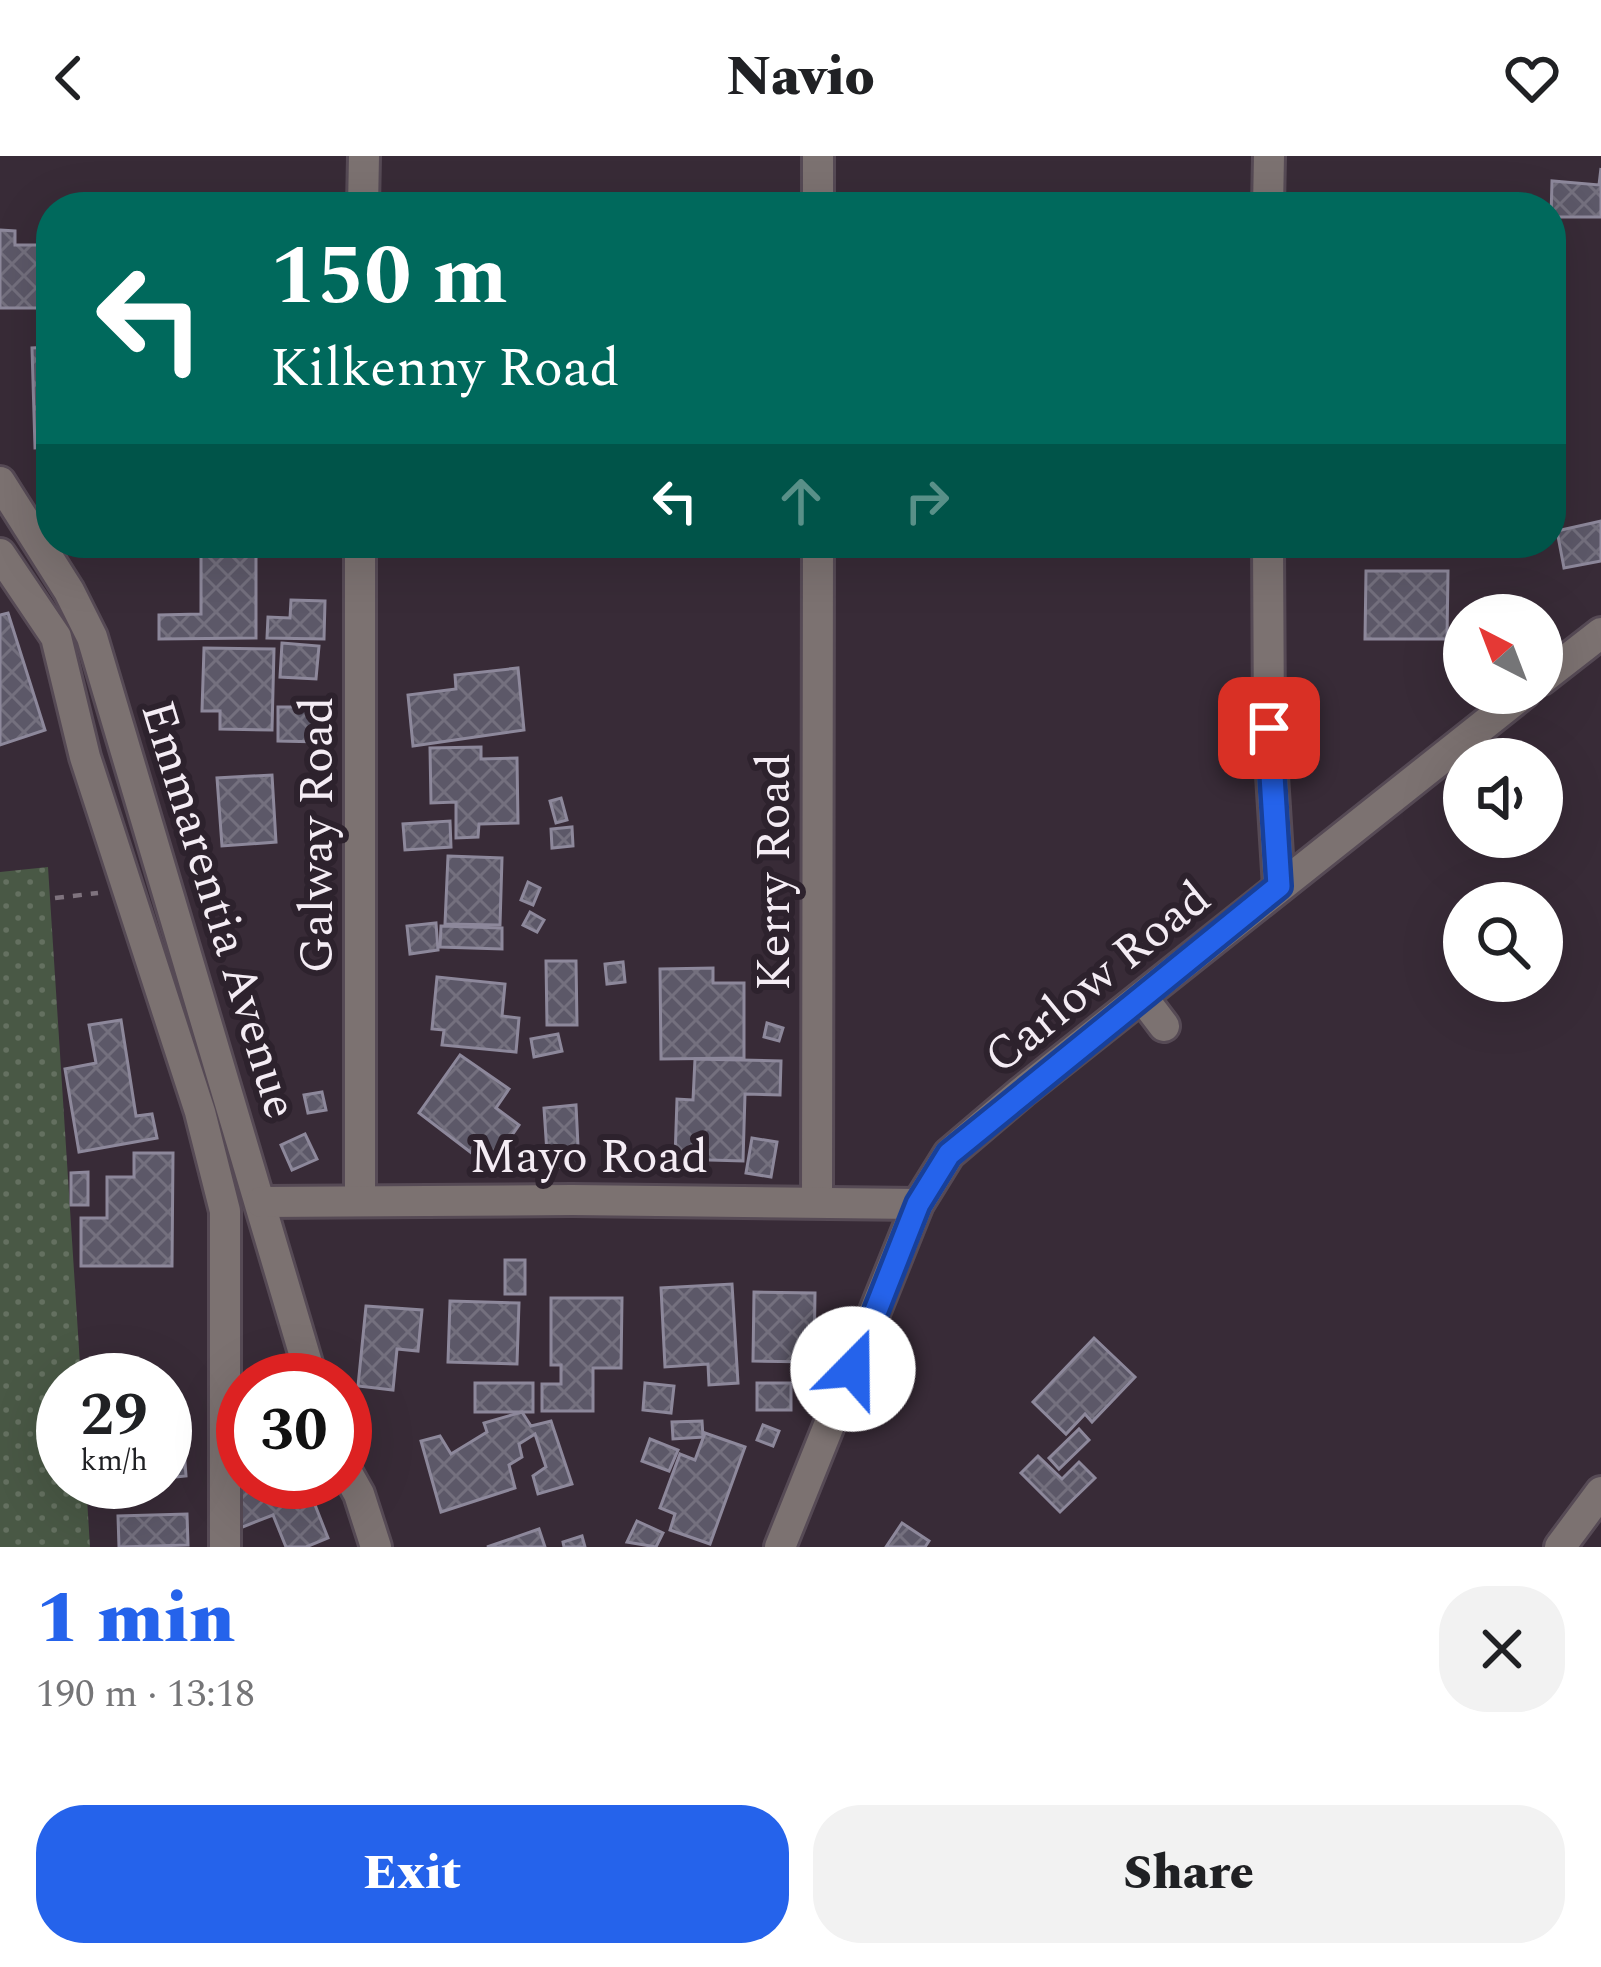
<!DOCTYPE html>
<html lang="en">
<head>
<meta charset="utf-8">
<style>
	body { margin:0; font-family:Spectral,serif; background:#f2f2f2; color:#202124; height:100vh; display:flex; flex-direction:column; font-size:45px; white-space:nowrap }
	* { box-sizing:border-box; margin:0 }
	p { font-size:39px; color:#757577 }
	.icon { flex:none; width:66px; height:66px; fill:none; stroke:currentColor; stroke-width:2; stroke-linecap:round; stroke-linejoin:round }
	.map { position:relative; height:1391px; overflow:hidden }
	.sheet { display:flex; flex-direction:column; background:#fff; flex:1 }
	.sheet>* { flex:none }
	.banner { position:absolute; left:36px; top:36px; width:1530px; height:366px; border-radius:48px; box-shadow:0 12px 48px #0002; background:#00695c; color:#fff; overflow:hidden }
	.needle { width:78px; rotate:318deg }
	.fabs { position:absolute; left:1443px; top:438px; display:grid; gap:24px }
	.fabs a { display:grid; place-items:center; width:120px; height:120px; border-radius:50%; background:#fff; box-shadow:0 12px 48px #0002; font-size:60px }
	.speed { position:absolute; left:36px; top:1197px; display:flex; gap:24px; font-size:60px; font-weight:700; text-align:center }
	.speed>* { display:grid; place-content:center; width:156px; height:156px; border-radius:50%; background:#fff; box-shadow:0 12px 48px #0002; line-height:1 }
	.speed small { font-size:30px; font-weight:400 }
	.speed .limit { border:18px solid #d22; background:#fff; color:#111 }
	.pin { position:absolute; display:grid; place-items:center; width:102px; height:102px; color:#fff; margin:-51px; border-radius:24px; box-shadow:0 6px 18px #0006 }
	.me { position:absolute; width:132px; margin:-66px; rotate:22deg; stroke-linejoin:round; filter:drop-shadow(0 0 9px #0008) }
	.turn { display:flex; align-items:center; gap:42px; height:252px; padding:0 36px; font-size:54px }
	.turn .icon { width:156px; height:156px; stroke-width:2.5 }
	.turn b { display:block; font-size:84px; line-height:102px }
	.lanes { display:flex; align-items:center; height:114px; padding:0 36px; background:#0003; justify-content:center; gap:60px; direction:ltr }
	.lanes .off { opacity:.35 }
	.round { display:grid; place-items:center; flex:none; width:126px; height:126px; border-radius:48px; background:#f2f2f2 }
	.head { display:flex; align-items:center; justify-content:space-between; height:204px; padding:0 36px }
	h1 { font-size:72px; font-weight:800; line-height:90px; color:#2563eb }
	.button { display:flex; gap:24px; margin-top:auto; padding:24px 36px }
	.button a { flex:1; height:138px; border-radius:48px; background:#2563eb; color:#fff; font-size:48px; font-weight:800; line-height:138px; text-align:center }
	.button a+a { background:#f2f2f2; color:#202124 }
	header { display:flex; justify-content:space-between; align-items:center; height:156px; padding:0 36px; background:#fff; font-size:54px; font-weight:800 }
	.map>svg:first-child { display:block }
</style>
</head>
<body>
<header><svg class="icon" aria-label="back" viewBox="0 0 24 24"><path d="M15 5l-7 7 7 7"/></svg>Navio<svg class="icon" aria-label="heart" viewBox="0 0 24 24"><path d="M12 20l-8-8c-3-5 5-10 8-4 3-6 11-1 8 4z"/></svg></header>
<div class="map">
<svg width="1601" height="1391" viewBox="0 0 1601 1391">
	<defs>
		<pattern id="green-dots" width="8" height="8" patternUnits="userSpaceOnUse" patternTransform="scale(3)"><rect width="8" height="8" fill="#495845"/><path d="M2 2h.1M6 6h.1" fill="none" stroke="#647060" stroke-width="1.8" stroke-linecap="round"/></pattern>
		<pattern id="building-cross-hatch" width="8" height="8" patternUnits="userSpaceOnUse" patternTransform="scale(3)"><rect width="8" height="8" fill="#5c5868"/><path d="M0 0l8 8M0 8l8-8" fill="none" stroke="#74707e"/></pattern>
	</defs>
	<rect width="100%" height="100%" fill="#382b37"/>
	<polygon fill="url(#green-dots)" points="48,711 81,1224 63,1224 63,1326 86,1326 90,1391 0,1391 0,716"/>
	<g fill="url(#building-cross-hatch)" stroke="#8d889b" stroke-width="3">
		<polygon points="1601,12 1601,61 1551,61 1552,25 1599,29"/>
		<polygon points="0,74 15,75 15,89 51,89 51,152 0,152"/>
		<polygon points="51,191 51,291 35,292 32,192"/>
		<polygon points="1601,365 1601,405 1564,412 1557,375"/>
		<polygon points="201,387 256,387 256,482 159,483 159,459 201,458"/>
		<polygon points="1366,415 1448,415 1447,483 1365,483"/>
		<polygon points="291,444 325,445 324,483 267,482 268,461 290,462"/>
		<polygon points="8,457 45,574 0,589 0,459"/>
		<polygon points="282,487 319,490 316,523 280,521"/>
		<polygon points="204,492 274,493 272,574 220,573 220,555 202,555"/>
		<polygon points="518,512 524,574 413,590 408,539 456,533 455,519"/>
		<polygon points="278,551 322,551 321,586 278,585"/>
		<polygon points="481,591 481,603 517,602 518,667 479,668 478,681 456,682 456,646 431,647 430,592"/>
		<polygon points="272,619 276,686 222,690 217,622"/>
		<polygon points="561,642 567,664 556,667 550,645"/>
		<polygon points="450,665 451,691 405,694 403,668"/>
		<polygon points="572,671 573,690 552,692 551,673"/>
		<polygon points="448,700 502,702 500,769 445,768"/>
		<polygon points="528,726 540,732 533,749 521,744"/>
		<polygon points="530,756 544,764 537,776 523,769"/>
		<polygon points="436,767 438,794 410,798 407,770"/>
		<polygon points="441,770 502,772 502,793 440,791"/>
		<polygon points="546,805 576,805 577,869 547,869"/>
		<polygon points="623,806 625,826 607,828 605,808"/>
		<polygon points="713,812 713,827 744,827 744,902 661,903 660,813"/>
		<polygon points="437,821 505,828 502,860 519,862 516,896 442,889 444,874 432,873"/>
		<polygon points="121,864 136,960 152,958 157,982 79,996 65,913 96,907 89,869"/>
		<polygon points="767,867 783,872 779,885 764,881"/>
		<polygon points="558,878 562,895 534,901 531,883"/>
		<polygon points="460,899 509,933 496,952 519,969 490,1011 419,957"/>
		<polygon points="695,903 781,905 780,939 745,938 743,1005 675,1003 677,943 693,944"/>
		<polygon points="322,936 326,954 308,957 304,939"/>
		<polygon points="576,949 579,1010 548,1012 544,952"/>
		<polygon points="305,978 317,1003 292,1014 281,989"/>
		<polygon points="752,982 777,986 771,1021 746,1017"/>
		<polygon points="134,997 173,997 172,1110 81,1110 81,1062 107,1062 107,1021 134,1021"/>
		<polygon points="88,1016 88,1049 71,1049 71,1017"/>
		<rect x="505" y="1104" width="20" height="34"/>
		<polygon points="732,1128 738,1227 709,1229 708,1208 665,1211 661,1132"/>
		<polygon points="754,1136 815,1137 814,1206 753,1205"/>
		<polygon points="551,1142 622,1142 621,1212 593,1212 593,1255 542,1255 542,1228 561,1228 561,1209 551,1209"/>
		<polygon points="450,1145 519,1147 517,1208 448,1206"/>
		<polygon points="366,1150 422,1154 418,1195 397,1193 393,1234 358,1230"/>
		<polygon points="1094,1182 1135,1221 1092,1266 1085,1258 1066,1278 1033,1246"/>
		<rect x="475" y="1227" width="58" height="29"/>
		<polygon points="645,1227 674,1230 671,1257 643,1254"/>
		<rect x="757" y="1227" width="34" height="27"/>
		<polygon points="522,1256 531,1270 551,1265 572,1328 538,1338 533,1320 546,1311 535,1278 519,1288 522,1301 509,1309 515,1332 441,1356 421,1285 440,1280 451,1298 487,1276 484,1267"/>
		<polygon points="702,1265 703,1281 673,1283 672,1266"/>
		<polygon points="763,1269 779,1275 773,1290 757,1284"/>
		<polygon points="165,1272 166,1280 183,1279 186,1320 165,1322"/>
		<polygon points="1079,1273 1089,1284 1059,1313 1049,1302"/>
		<polygon points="705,1277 745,1291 710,1388 670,1374 675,1358 660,1352 680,1298 695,1304"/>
		<polygon points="650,1283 678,1294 669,1315 642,1305"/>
		<polygon points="243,1297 243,1326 306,1326 328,1382 306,1391 286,1391 273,1359 240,1372 228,1344 241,1339 227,1303"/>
		<polygon points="1038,1300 1062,1323 1079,1306 1095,1322 1060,1356 1021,1317"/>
		<polygon points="90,1326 134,1326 135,1346 109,1348 107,1331 91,1332"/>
		<polygon points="187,1358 188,1389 119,1391 118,1360"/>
		<polygon points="637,1365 663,1377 656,1391 627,1386"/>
		<polygon points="902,1367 929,1385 925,1391 886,1391"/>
		<polygon points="539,1373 545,1391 487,1391"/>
		<polygon points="582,1380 585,1391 564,1391 563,1386"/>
	</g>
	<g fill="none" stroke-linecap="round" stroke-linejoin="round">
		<defs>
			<g id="minor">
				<polyline points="818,0 818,51"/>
				<polyline points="363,51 364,0"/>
				<polyline points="1268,51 1269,0"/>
				<polyline points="0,326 69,435 92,481 312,1224"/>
				<polyline points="1268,387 1269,572 1279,731"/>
				<polyline points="0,398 56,481 85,601 200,956 225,1055 225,1391"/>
				<polyline points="1542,523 1601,477"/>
				<polyline points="1142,841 1164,870"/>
				<polyline points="360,1044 360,387"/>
				<polyline points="817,1045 818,387"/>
				<polyline points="261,1046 572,1044 918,1048"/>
				<polyline points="345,1313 359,1338 376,1391"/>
				<polyline points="780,1391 918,1048 949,998 1022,936 1524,537"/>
				<polyline points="1560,1391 1601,1336"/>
			</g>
		</defs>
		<use href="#minor" stroke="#564a55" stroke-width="36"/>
		<polyline stroke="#7f737e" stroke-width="4.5" stroke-dasharray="9 9" stroke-linecap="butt" points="55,742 98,737"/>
		<use href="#minor" stroke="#7c7271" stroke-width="30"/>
	</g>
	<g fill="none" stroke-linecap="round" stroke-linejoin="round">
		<defs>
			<polyline id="route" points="853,1213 918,1048 949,998 1279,730 1269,572"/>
		</defs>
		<use href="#route" stroke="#184099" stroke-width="30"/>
		<use href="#route" stroke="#2563eb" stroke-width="21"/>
	</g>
	<g text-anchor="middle" stroke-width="12" stroke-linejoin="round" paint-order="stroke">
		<g font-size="48" fill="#f4ecf4" stroke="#2d222d">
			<text transform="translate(315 679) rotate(-90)" y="17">Galway Road</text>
			<text transform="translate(772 716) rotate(-90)" y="17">Kerry Road</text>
			<text transform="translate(221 753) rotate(73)" y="17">Emmarentia Avenue</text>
			<text transform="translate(1096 820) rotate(-39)" y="17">Carlow Road</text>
			<text x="589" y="1016">Mayo Road</text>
		</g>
	</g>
</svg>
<div class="fabs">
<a><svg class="needle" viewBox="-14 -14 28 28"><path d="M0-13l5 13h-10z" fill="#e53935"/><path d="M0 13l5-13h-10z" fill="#757577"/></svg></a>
<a><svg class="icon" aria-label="sound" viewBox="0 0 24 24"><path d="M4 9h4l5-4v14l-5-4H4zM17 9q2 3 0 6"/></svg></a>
<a><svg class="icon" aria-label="search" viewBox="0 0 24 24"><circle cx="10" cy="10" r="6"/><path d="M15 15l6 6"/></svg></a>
</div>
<div class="speed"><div>29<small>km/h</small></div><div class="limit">30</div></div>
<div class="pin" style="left:1269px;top:572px;background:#d93025"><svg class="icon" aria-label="arrive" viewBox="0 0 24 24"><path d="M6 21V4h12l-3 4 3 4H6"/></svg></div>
<svg class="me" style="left:853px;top:1213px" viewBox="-20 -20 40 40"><circle r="19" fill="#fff"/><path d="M0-13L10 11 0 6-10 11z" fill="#2563eb"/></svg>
<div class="banner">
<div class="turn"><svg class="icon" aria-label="left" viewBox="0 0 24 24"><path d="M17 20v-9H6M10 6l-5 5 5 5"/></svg><div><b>150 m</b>Kilkenny Road</div></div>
<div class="lanes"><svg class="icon" aria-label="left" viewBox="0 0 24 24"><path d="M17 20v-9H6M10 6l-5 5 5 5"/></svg><svg class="icon off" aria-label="ahead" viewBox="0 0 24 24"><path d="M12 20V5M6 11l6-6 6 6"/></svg><svg class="icon off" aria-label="right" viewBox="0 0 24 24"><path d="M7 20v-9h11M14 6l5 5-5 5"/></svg></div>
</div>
</div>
<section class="sheet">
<div class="head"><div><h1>1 min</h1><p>190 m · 13:18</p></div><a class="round"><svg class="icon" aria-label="close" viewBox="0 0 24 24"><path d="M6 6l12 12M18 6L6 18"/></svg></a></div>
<div class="button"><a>Exit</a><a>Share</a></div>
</section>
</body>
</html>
